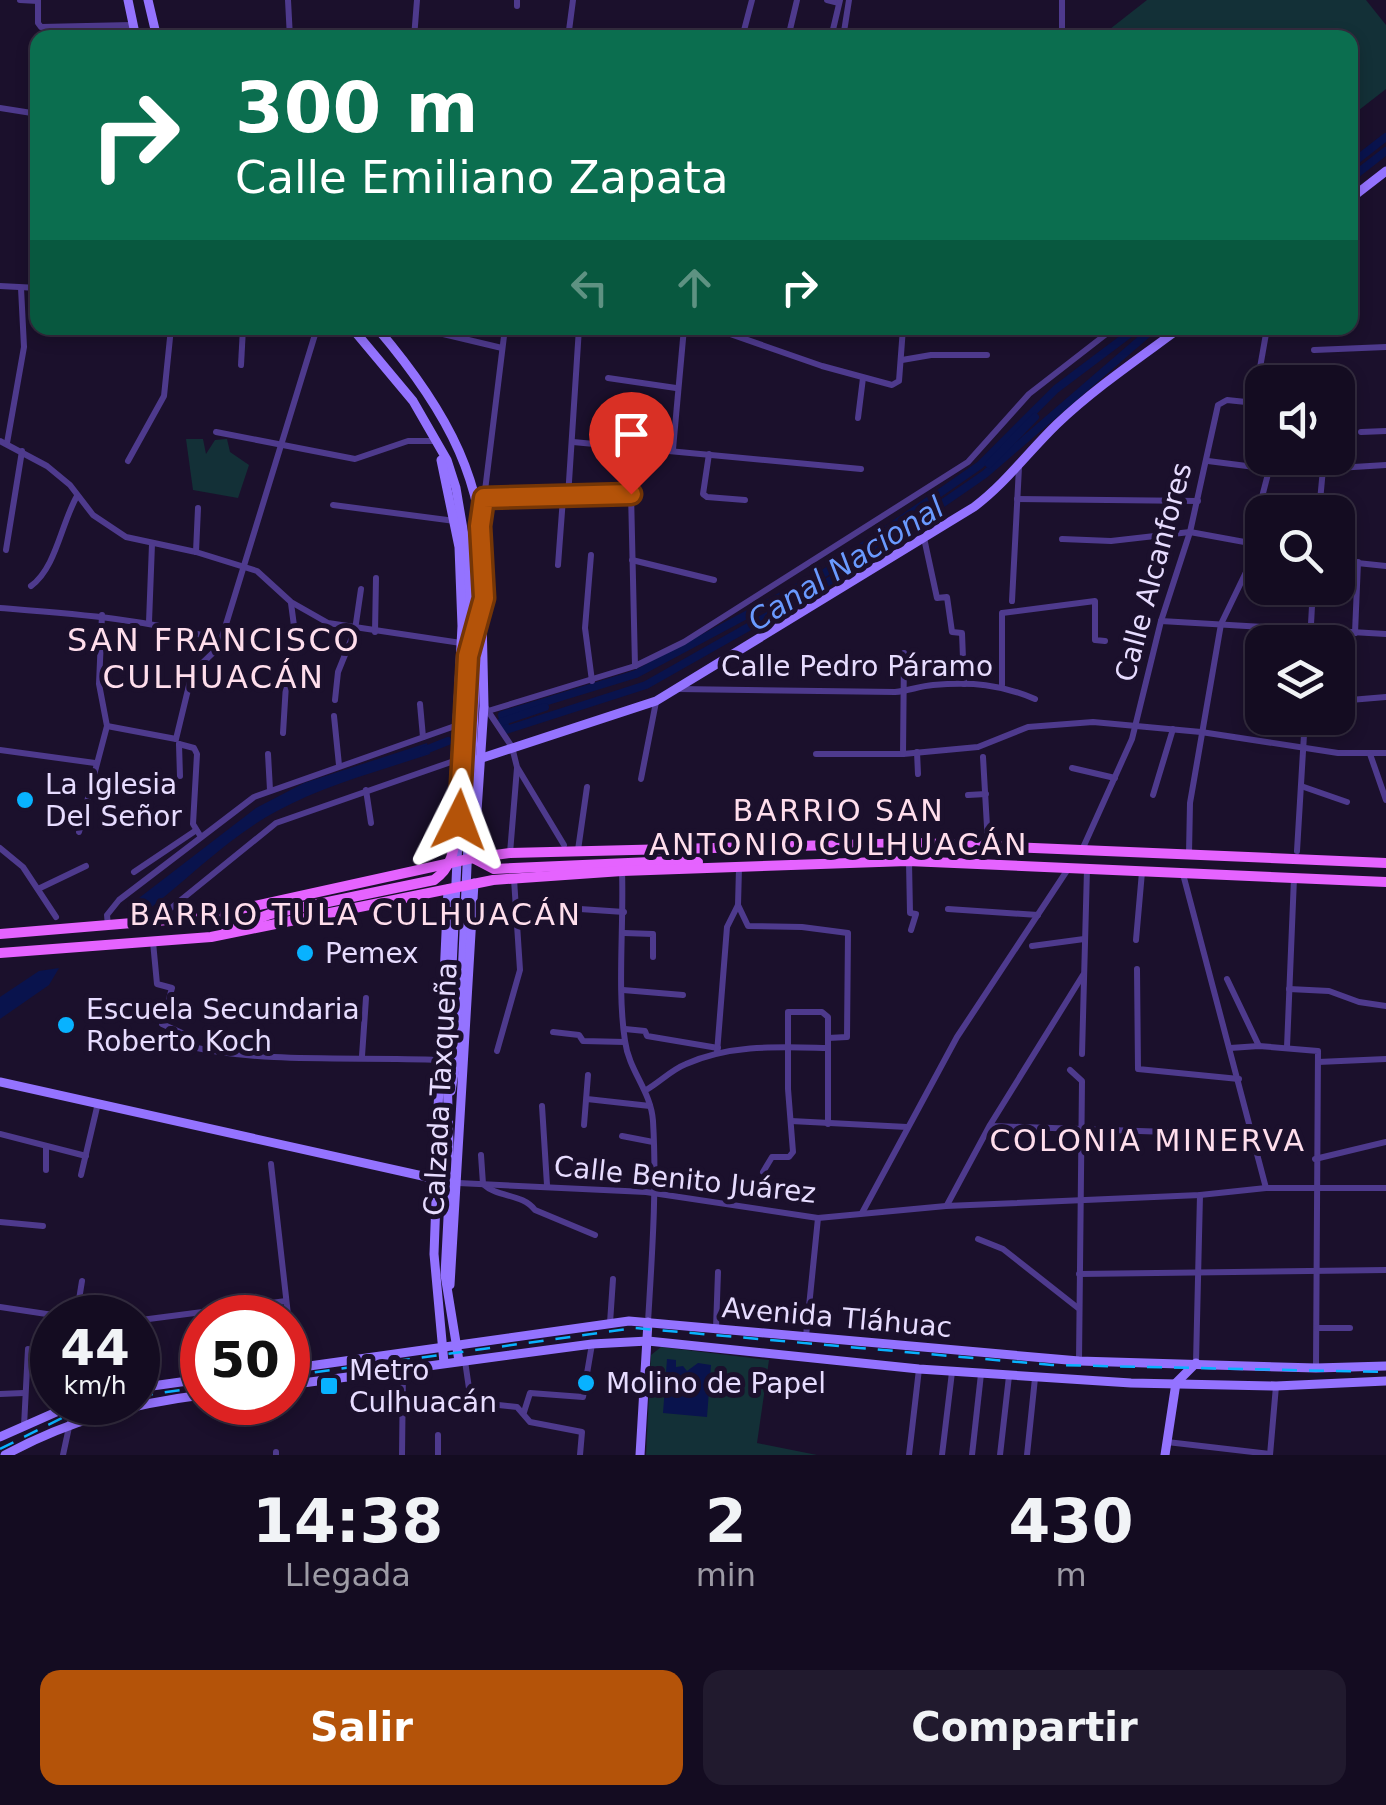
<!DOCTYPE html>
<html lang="es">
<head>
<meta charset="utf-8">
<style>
	body { margin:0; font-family:"DejaVu Sans",sans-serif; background:#211a2e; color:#f1f3f6; height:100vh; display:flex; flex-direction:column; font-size:38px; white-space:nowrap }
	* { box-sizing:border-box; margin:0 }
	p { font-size:32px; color:#9d9ba5 }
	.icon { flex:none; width:55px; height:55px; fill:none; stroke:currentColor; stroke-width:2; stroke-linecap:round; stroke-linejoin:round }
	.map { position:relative; height:1455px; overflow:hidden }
	.panel { display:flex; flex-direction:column; background:#140c21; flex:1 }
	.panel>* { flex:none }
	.banner { position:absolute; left:30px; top:30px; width:1328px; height:305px; border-radius:20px; box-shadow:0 5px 15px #0003,0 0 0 2px #332c3f; background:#0b6e4f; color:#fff; overflow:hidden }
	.fabs { position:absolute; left:1245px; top:365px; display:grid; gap:20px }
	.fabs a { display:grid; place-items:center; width:110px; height:110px; border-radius:20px; background:#140c21; box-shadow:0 5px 15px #0003,0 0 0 2px #332c3f; font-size:50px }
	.speed { position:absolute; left:30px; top:1295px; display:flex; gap:20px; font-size:50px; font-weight:700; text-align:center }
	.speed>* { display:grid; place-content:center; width:130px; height:130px; border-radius:50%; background:#140c21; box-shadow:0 5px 15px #0003,0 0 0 2px #332c3f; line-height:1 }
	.speed small { font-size:25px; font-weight:400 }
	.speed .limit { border:15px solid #d22; background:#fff; color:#111 }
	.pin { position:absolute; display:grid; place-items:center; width:85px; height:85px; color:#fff; margin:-102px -42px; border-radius:50% 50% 50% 0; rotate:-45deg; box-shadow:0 0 10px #0007 }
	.pin .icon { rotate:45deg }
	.me { position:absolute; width:110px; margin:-55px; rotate:3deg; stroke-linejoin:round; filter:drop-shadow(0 0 8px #0008) }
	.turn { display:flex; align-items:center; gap:35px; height:210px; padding:0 40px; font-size:45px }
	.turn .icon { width:130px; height:130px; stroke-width:2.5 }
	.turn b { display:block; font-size:70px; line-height:85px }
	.lanes { display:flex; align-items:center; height:95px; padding:0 40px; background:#0003; justify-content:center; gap:50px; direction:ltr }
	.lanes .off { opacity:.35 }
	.eta { display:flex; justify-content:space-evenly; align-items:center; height:170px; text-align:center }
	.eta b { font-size:60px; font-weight:700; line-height:70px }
	.cta { display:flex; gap:20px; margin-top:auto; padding:20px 40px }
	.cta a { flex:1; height:115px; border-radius:20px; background:#b45309; color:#fff; font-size:40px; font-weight:700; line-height:115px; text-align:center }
	.cta a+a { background:#211a2e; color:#f1f3f6 }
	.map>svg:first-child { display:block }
</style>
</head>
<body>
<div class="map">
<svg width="1386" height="1455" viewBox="0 0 1386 1455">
	<rect width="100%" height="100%" fill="#1b102c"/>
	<g fill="#133037">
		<polygon points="1147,0 1366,0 1386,25 1386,89 1350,117 1350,38 1116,37 1110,29"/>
		<polygon points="186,439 203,439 206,454 215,440 227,439 230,452 249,465 238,498 193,490"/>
		<polygon points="661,1347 769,1360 757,1443 817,1455 646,1455 651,1355"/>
	</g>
	<g fill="#09134d">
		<path d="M 427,743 L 430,754 C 379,771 325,785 277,811 C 230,836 190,877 148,910 L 132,913 L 139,898 L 256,808 L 304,783 Z"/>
		<polygon points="59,968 49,985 0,1019 0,997 39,971"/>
		<polygon points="667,1359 676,1360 676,1367 683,1366 687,1371 698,1363 711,1365 707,1417 663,1413"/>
	</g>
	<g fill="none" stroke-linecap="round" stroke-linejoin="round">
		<g stroke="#09134d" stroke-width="8">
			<polyline points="1350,165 1386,137"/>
			<polyline points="1350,179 1386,151"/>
			<polyline points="1137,328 1056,389 980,465 823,574 636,674 502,715 506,730 646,685 833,579 985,474 1154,328"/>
			<polyline points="989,464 1035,417"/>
			<polyline points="501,722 545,707"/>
			<polyline points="423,751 448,741"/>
		</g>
		<g stroke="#4e3a8d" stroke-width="6">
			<polyline points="20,0 38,1"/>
			<polyline points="38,0 38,23 41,27 132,25"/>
			<polyline points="288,0 290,38"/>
			<polyline points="517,0 517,6"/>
			<polyline points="827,0 839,3"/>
			<polyline points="414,38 417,0"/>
			<polyline points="568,38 573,0"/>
			<polyline points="742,38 752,0"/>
			<polyline points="788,38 797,0"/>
			<polyline points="831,38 840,0"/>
			<polyline points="843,38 849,0"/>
			<polyline points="1062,38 1062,0"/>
			<polyline points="0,108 38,114"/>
			<polyline points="0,286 38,288"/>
			<polyline points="114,328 114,332"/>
			<polyline points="418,328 502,348"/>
			<polyline points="713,328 822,366 892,385 899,381 903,328"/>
			<polyline points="1314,350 1386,347"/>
			<polyline points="902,360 931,355 987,355"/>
			<polyline points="241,365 243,328"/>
			<polyline points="608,378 676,388"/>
			<polyline points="858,418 863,378"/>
			<polyline points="216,432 355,459 408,441 435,441"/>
			<polyline points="1361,432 1386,431"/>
			<polyline points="0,441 47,466 70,485 93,515 126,537 196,552 257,571 291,602 328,623 461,643"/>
			<polyline points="573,442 861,469"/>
			<polyline points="7,443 24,347 21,288"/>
			<polyline points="634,445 631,493 635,666"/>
			<polyline points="673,449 684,328"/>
			<polyline points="709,454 703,494 707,497 745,500"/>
			<polyline points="128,461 164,396 171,328"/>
			<polyline points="1208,461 1294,472"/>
			<polyline points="1305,470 1386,465"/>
			<polyline points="568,497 579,328"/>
			<polyline points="484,499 631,493"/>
			<polyline points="1017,499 1198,501"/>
			<polyline points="333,505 455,521"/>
			<polyline points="1319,512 1324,458"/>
			<polyline points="482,515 505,328"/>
			<polyline points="924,538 937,598 947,597 952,632 962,633 964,684"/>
			<polyline points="1062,539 1111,541 1190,532 1250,543"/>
			<polyline points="6,550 22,451"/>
			<polyline points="196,552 198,508"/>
			<polyline points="591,555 585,628 592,681"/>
			<polyline points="1251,555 1262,556"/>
			<polyline points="632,560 714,580"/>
			<polyline points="1338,561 1386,566"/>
			<polyline points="558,565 563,498"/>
			<path d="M 31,586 C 56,568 61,524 77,496"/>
			<polyline points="1012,601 1019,467"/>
			<path d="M 0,608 C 75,614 147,619 220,640"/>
			<polyline points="102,615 99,684 107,726"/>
			<polyline points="1161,621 1386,634"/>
			<polyline points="149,622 152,544"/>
			<polyline points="375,632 376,578"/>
			<polyline points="1355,633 1358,562"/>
			<polyline points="1310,642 1313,588"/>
			<polyline points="1002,685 1002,613 1095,601 1095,640 1105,641"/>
			<path d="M 679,689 L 895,692 C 908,691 920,686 933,685 C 972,682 1000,684 1035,699"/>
			<polyline points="335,700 338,672 355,630 361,589"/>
			<polyline points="1338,701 1386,697"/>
			<polyline points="420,704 423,737"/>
			<polyline points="486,708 512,747 517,767 564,845"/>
			<polyline points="488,711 635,666 684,642 968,462 1029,394 1114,328"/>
			<polyline points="334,716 339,765"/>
			<polyline points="107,726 176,739"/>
			<polyline points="283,733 288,652 294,626 291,603"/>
			<polyline points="176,739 192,673 219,647 317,328"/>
			<polyline points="179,744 194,748 197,754 193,824 201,837"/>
			<polyline points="179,744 180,776"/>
			<polyline points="0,750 95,763"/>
			<polyline points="917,752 918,774"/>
			<polyline points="268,754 270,790"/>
			<polyline points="816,754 903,754 978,747 1028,727 1093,722 1201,732 1338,753 1386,753"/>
			<polyline points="903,754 904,653"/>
			<polyline points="1370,754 1386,800"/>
			<polyline points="983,757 988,844"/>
			<polyline points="1072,768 1115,778"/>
			<polyline points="641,779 656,702"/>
			<polyline points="1301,786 1347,802"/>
			<polyline points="366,790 371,823"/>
			<polyline points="968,795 986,794"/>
			<polyline points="1153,795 1173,729"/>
			<polyline points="79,832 107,726"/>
			<polyline points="0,848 23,867 56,917"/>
			<polyline points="578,850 587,787"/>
			<polyline points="1082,850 1132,739 1161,621 1190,532 1218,405 1227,400 1246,402 1255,396 1267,328"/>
			<polyline points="1297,851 1305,718"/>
			<polyline points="510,853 517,768"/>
			<polyline points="1189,853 1190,803 1221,624 1248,568 1250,543 1269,470"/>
			<polyline points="909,862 910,913 916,914 911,930"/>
			<path d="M 622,871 C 624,925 617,990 625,1041 C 629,1071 651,1091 653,1121 C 657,1188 652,1255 648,1322"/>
			<polyline points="134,872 195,831"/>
			<polyline points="1183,874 1266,1188"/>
			<polyline points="38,889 86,866"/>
			<polyline points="738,905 748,926 802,927 848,933 847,1037 828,1038"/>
			<polyline points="580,909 624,912"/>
			<polyline points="948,909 1038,915"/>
			<polyline points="155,921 276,823 454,761"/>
			<polyline points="108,926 107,915 119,900 254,797 455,726"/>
			<polyline points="624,933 653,934 653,957"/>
			<polyline points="1136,940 1142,872"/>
			<path d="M 153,942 L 157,984 L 172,988 L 162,1024 L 182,1033 L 186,1044 L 192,1047 C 269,1064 361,1056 440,1060"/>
			<polyline points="1032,946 1084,939"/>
			<polyline points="1137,969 1138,1069 1239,1079"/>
			<polyline points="1227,979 1259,1046"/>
			<polyline points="1289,989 1329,991 1359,1002 1386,1006"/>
			<polyline points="623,990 683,995"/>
			<polyline points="625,1029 645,1031 647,1036 718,1048"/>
			<polyline points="553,1032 579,1035 583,1041 625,1042"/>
			<polyline points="1287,1047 1294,878"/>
			<polyline points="1230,1048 1259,1046 1318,1051 1316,1368"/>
			<polyline points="497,1051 520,970 514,879"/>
			<polyline points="717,1053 727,927 738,905 739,868"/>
			<polyline points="1082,1054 1087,869"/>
			<polyline points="362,1056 366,998"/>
			<polyline points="1318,1062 1386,1059"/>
			<polyline points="1070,1070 1082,1081 1079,1361"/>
			<path d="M 646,1090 C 660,1082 671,1070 686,1064 C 732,1044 779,1047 828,1048"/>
			<polyline points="587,1099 650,1106"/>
			<polyline points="542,1106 547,1185"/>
			<polyline points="791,1121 907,1127"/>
			<polyline points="584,1125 588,1075"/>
			<polyline points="991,1126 1255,1135"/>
			<polyline points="0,1134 86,1156"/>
			<polyline points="622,1136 653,1142"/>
			<path d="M 481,1155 L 483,1184 C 498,1198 522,1193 535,1210 L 595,1235"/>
			<polyline points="1315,1159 1386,1142"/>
			<polyline points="271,1164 294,1368"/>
			<polyline points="46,1170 46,1146"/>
			<polyline points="763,1172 772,1157 789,1157 793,1152 788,1089 788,1012 822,1012 828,1017 828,1124"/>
			<polyline points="81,1175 98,1103"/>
			<polyline points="458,1183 646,1192 818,1218 946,1206 1200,1195 1266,1188 1386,1188"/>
			<polyline points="947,1205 990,1125 1083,975"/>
			<polyline points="862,1213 957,1037 1068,869"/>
			<polyline points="0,1222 43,1226"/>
			<polyline points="978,1239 1003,1249 1078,1308"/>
			<polyline points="1079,1274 1386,1270"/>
			<polyline points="0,1307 73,1318"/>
			<polyline points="76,1318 82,1281"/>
			<polyline points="141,1320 286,1301"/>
			<polyline points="610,1323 613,1279"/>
			<polyline points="716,1328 718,1272"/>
			<polyline points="1317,1328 1350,1328"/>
			<polyline points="806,1336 818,1218"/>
			<polyline points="465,1361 471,1402 517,1407 530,1422 582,1432 580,1455"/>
			<polyline points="1196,1363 1200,1195"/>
			<polyline points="0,1394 24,1393"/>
			<polyline points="524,1412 530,1393 583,1397 592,1344"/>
			<polyline points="24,1426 28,1349"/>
			<polyline points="1167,1442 1270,1454"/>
			<polyline points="276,1452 276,1455"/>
			<polyline points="63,1455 74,1404"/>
			<polyline points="402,1455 403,1369"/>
			<polyline points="438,1455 438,1435"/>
			<polyline points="909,1455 919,1369"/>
			<polyline points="942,1455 952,1372"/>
			<polyline points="972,1455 981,1374"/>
			<polyline points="1000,1455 1009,1376"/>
			<polyline points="1027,1455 1035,1378"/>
			<polyline points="1270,1455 1276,1386"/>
		</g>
		<g stroke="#9473ff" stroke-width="9">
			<polyline points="128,0 136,38"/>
			<polyline points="148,0 157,38"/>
			<polyline points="1350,199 1386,171"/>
			<polyline points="352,328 413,401 447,460 456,488 466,547 468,612 476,658 474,712 459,1043 451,1091"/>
			<path d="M 377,328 C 446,409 491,486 484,596 C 482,619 470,640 467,662 C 461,713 462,764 460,815"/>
			<polyline points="441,460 459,547 462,626 451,837"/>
			<path d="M 479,759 L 656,701 L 974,507 C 1006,483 1028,452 1057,424 C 1095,388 1138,359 1180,328"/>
			<polyline points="458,840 447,1073 450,1180 445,1275 459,1361"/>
			<polyline points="467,847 472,842 476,826 484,706 482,616"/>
			<polyline points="0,1082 436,1179"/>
			<polyline points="437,1131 448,889"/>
			<polyline points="438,1146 434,1254 444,1363"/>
			<polyline points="438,1152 446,1110"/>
			<polyline points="450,1285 474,883"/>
			<polyline points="288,1369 629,1321 1079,1361 1316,1368 1386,1366"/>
			<polyline points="288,1385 592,1344 648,1341 919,1369 1131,1383 1276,1386 1386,1381"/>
			<polyline points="138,1388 202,1379"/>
			<polyline points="0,1437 79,1402"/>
			<path d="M 5,1455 C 69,1420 131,1404 202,1395"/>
			<polyline points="640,1455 648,1322"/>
			<polyline points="1165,1455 1176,1383 1196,1363"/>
		</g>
		<g stroke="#e563ff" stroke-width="10">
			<polyline points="467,840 475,859 494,869 674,861 698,862"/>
			<path d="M 226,931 L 270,914 L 434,880 C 459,863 453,835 460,809"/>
			<polyline points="0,934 204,917 473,858 510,853 919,843 1386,863"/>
			<polyline points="0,953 211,937 493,880 622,871 908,861 1386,882"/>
		</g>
		<g stroke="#08b2ff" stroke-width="2.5" stroke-dasharray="15 12" stroke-linecap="butt">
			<polyline points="288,1376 635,1328 1052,1365 1386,1372"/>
			<polyline points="138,1396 202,1387"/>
			<polyline points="0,1449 76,1411 108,1402"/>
		</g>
	</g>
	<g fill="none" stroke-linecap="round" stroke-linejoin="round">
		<defs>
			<polyline id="route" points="459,820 468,656 484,598 480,526 484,498 631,494"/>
		</defs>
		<use href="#route" stroke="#753606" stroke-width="25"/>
		<use href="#route" stroke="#b45309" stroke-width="18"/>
	</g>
	<g fill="#08b2ff" stroke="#1b102c" stroke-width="4">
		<circle cx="25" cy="800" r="10"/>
		<circle cx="305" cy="953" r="10"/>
		<circle cx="66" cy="1025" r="10"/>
		<circle cx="586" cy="1383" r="10"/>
		<rect x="319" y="1376" width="20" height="20" rx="5"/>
	</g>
	<g text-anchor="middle" stroke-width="10" stroke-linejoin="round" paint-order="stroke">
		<g font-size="28" fill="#e7dcff" stroke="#1b102c">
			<text transform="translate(1153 572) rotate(-75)" y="10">Calle Alcanfores</text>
			<text x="857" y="676">Calle Pedro Páramo</text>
			<text transform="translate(440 1089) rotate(-87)" y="10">Calzada Taxqueña</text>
			<text transform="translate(685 1179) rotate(6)" y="10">Calle Benito Juárez</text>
			<text transform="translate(837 1317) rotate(5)" y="10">Avenida Tláhuac</text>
		</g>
		<g font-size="28" fill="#e7dcff" stroke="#1b102c" text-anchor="start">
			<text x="45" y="794">La Iglesia<tspan x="45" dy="32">Del Señor</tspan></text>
			<text x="325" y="963">Pemex</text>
			<text x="86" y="1019">Escuela Secundaria<tspan x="86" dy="32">Roberto Koch</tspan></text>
			<text x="349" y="1380">Metro<tspan x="349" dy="32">Culhuacán</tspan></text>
			<text x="606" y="1393">Molino de Papel</text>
		</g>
		<g font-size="30" font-style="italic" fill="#6a9aff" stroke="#1b102c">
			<text transform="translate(846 564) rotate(-32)" y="10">Canal Nacional</text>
		</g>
		<g font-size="30" letter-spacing="2.5" fill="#ffdeec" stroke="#1b102c">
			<text x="839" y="821">BARRIO SAN<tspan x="839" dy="34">ANTONIO CULHUACÁN</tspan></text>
			<text x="356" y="925">BARRIO TULA CULHUACÁN</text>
			<text x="1148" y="1151">COLONIA MINERVA</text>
		</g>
		<g font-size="32" letter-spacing="2.5" fill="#ffdeec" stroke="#1b102c">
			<text x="214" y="651">SAN FRANCISCO<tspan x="214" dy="37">CULHUACÁN</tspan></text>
		</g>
	</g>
</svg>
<div class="fabs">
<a><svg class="icon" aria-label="sound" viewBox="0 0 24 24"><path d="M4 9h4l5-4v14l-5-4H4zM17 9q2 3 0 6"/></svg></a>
<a><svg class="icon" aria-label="search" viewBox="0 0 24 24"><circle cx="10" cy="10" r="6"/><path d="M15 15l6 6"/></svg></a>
<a><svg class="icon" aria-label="layers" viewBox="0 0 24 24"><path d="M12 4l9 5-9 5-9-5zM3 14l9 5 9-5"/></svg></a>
</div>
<div class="speed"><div>44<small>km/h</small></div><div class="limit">50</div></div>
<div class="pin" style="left:631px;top:494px;background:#d93025"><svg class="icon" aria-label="arrive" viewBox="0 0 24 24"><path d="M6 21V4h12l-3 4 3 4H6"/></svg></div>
<svg class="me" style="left:459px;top:820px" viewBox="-20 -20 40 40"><path d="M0-17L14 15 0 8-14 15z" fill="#b45309" stroke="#fff" stroke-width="4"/></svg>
<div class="banner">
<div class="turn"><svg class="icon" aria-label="right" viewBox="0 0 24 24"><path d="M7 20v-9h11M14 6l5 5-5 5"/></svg><div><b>300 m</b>Calle Emiliano Zapata</div></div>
<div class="lanes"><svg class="icon off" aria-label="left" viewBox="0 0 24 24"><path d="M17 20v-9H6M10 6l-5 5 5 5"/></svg><svg class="icon off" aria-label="ahead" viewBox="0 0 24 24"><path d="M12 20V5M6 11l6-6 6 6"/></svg><svg class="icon" aria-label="right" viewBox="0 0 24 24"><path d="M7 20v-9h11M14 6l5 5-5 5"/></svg></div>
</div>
</div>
<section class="panel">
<div class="eta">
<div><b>14:38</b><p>Llegada</p></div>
<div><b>2</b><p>min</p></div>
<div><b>430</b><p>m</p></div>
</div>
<div class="cta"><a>Salir</a><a>Compartir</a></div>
</section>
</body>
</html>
